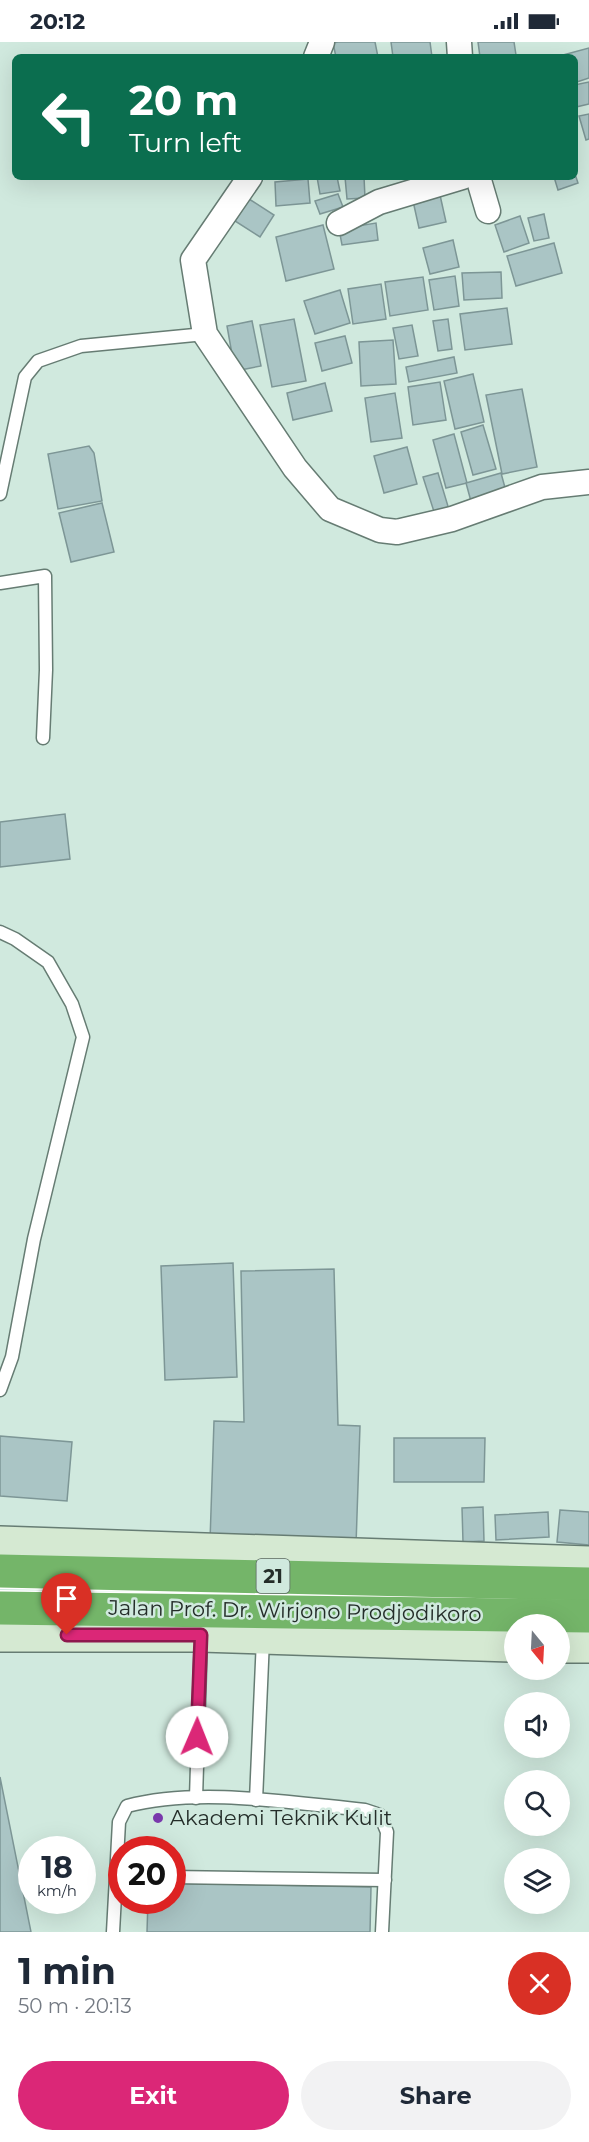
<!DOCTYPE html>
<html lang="en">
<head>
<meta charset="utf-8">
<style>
	body { margin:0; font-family:Montserrat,sans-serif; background:#f2f2f3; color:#1f2937; height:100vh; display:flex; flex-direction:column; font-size:22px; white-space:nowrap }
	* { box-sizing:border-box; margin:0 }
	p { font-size:20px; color:#747a83 }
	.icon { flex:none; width:33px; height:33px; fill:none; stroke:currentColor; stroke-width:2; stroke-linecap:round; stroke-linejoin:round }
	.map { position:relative; height:1890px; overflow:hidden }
	.drawer { display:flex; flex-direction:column; background:#fff; flex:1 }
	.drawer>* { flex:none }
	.banner { position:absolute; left:12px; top:12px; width:566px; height:126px; border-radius:9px; box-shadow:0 6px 24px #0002; background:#0b6e4f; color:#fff; overflow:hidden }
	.needle { width:39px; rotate:162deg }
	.tools { position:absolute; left:504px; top:1572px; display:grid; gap:12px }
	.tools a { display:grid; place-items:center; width:66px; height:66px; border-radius:50%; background:#fff; box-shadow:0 6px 24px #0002; font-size:30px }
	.speed { position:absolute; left:18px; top:1794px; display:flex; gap:12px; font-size:30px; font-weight:700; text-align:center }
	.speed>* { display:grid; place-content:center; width:78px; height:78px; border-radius:50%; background:#fff; box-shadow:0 6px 24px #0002; line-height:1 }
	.speed small { font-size:15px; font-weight:400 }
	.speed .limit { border:9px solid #d22; background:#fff; color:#111 }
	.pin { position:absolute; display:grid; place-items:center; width:51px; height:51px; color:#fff; margin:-62px -26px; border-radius:50% 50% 50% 0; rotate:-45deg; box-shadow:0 0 6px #0007 }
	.pin .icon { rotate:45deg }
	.me { position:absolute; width:66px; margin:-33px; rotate:1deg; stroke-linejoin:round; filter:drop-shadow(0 0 4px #0008) }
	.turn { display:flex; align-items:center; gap:21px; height:126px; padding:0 18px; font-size:27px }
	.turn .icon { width:78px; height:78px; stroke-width:2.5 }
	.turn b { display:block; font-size:42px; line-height:51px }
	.round { display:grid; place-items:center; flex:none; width:63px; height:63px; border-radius:32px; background:#f2f2f3 }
	.head { display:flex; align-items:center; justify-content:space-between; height:102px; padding:0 18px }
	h1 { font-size:36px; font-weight:700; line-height:45px }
	.action { display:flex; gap:12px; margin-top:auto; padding:12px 18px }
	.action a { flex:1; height:69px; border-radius:36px; background:#db2777; color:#fff; font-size:24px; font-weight:700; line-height:69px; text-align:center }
	.action a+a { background:#f2f2f3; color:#1f2937 }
	.status { display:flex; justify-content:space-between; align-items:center; height:42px; padding:0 30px; background:#fff; direction:ltr }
	.status svg { height:16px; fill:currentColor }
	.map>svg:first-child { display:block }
</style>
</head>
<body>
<div class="status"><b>20:12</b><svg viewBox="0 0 49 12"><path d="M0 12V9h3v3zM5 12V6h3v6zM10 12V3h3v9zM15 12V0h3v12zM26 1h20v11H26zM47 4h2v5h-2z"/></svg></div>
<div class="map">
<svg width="589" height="1890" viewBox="0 0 589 1890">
	<rect width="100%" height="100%" fill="#d0e9de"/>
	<g fill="#aac5c5" stroke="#7d9696" stroke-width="1.5">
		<polygon points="338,0 375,0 378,15 336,15 333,1"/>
		<polygon points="391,0 430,0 432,15 393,15"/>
		<polygon points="478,0 514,0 516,13 503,15 480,15"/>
		<polygon points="589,6 589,36 574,41 574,15 564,15 563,13"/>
		<polygon points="589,40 589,62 576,65 574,43"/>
		<polygon points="589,72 589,97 586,98 579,74"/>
		<polygon points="574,129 578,141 558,148 554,135 574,135"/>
		<polygon points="317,135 337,135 340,149 320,152"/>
		<polygon points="345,135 364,135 365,156 347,157"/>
		<polygon points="308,137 310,161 276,164 275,140"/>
		<polygon points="338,152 343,165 320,172 315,159"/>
		<polygon points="440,153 446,180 419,186 413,159"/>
		<polygon points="249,157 274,173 260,195 235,179"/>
		<polygon points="544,172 549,196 534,199 528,176"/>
		<polygon points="520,174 529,201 504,210 495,183"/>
		<polygon points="376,181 378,198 342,203 339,187"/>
		<polygon points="323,183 334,227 286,239 276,195"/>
		<polygon points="453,198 459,225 430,232 423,206"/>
		<polygon points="554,201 562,231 516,244 507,214"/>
		<polygon points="501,230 502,256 464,258 462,231"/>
		<polygon points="455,234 459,264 434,268 429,238"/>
		<polygon points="423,235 428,268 390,274 385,240"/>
		<polygon points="381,242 386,277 353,282 348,247"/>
		<polygon points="340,248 350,281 315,292 304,259"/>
		<polygon points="507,266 512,302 465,308 460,272"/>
		<polygon points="294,277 306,339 272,345 260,283"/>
		<polygon points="448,277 452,307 438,309 433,279"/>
		<polygon points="252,279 261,324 235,329 227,284"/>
		<polygon points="412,283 418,314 399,317 393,286"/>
		<polygon points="345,294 352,321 322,329 315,301"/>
		<polygon points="393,298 396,342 361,344 359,300"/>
		<polygon points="454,315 457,331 409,340 406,325"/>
		<polygon points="473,332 484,380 455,387 444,339"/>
		<polygon points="440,340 446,378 413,383 408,345"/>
		<polygon points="325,341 332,369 293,378 287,351"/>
		<polygon points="522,347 537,425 502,432 486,353"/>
		<polygon points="395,351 402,396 371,400 365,356"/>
		<polygon points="483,383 496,427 473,433 461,390"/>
		<polygon points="454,392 467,441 446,446 433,398"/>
		<polygon points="89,404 94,411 102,459 58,467 48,412"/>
		<polygon points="407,405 417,442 384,451 374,414"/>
		<polygon points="438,431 450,471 436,476 423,435"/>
		<polygon points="501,431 507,453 472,463 466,441"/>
		<polygon points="102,461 114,510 71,520 59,471"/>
		<polygon points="65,772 70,817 0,825 0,780"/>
		<polygon points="233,1221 237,1335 165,1338 161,1224"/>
		<polygon points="334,1227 338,1383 360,1384 356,1503 210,1499 214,1379 244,1380 241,1229"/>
		<polygon points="0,1394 72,1400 67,1459 0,1454"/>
		<polygon points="394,1396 485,1396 484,1440 394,1440"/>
		<polygon points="483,1465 484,1499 463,1500 462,1466"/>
		<polygon points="560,1468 589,1470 589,1503 557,1500"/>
		<polygon points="548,1470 549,1495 496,1498 495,1473"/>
		<polygon points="0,1735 31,1890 0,1890"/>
		<polygon points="172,1841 371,1845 370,1890 147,1890 148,1858 172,1858"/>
	</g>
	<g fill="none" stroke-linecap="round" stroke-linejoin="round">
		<defs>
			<g id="lane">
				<polyline points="0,452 25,335 38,319 81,304 205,292"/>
				<polyline points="0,541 45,534 46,628 43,696"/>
				<polyline points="0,890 15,897 48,920 72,962 83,995 34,1197 12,1315 0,1348"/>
				<polyline points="196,1756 201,1595"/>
				<polyline points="256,1758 263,1597"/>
				<polyline points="172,1835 385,1838"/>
				<path d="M 113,1890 L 119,1780 L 127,1764 C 199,1745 292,1761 365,1768 L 380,1773 L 387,1790 L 382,1890"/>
			</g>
			<g id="street">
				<polyline points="459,0 460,15"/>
				<polyline points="316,15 322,0"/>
				<polyline points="250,135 193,218 205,292 295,426 330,467 380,488 397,490 452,477 542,445 589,440"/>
				<polyline points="478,135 488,169"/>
				<polyline points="339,181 379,160 462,135"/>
			</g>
			<g id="secondary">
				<polyline points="0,1501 589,1521"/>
				<polyline points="0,1593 201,1593 514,1603"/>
				<polyline points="560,1604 589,1604"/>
			</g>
			<g id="highway">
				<polyline points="0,1529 589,1542"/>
				<polyline points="0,1566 589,1574"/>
			</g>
		</defs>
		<use href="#lane" stroke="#667c73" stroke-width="15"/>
		<use href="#street" stroke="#667c73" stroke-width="27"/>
		<use href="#secondary" stroke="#667c73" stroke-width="36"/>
		<use href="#highway" stroke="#fff" stroke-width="36"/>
		<use href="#lane" stroke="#fff" stroke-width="12"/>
		<use href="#street" stroke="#fff" stroke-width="24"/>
		<use href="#secondary" stroke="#d5e9d2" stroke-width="33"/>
		<use href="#highway" stroke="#74b569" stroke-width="33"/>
	</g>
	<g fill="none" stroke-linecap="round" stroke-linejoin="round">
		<defs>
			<polyline id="route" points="67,1593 201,1593 197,1695"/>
		</defs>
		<use href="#route" stroke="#8e194d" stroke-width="15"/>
		<use href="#route" stroke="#db2777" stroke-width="10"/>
	</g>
	<circle fill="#7938ac" stroke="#d0e9de" stroke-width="2" cx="158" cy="1776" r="6"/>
	<g text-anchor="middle" stroke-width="5" stroke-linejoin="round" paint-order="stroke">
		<rect fill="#d0e9de" stroke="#58655f" stroke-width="1.5" x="256.5" y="1517" width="33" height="34" rx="4.5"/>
		<g font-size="20" font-weight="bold" fill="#242d29">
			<text x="273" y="1541">21</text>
		</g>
		<g font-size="21" fill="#242d29" stroke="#d0e9de">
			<text transform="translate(295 1569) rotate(1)" y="7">Jalan Prof. Dr. Wirjono Prodjodikoro</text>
		</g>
		<g font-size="21" fill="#242d29" stroke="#d0e9de" text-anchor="start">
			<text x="170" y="1783">Akademi Teknik Kulit</text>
		</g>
	</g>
</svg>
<div class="tools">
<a><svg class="needle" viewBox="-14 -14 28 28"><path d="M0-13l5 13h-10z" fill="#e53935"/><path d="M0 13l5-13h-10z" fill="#747a83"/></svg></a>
<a><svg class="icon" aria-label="sound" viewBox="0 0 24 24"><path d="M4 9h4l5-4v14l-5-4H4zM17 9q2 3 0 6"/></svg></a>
<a><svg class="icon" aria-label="search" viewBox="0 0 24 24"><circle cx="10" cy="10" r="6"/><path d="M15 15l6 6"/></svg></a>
<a><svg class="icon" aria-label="layers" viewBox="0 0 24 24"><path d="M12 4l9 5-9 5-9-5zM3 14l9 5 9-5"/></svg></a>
</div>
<div class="speed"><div>18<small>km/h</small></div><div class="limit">20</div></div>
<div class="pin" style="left:67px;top:1593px;background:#d93025"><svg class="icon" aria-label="arrive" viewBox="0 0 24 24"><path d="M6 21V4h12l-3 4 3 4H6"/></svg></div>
<svg class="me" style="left:197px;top:1695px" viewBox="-20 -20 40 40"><circle r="19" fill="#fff"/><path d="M0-13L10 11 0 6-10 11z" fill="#db2777"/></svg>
<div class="banner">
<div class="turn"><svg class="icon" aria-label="left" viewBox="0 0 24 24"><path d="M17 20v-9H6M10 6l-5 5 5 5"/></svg><div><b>20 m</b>Turn left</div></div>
</div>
</div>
<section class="drawer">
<div class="head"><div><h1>1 min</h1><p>50 m · 20:13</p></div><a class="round" style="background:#d93025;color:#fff"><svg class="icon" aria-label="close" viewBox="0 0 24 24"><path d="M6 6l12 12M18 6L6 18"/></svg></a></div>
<div class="action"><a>Exit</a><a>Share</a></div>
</section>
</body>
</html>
